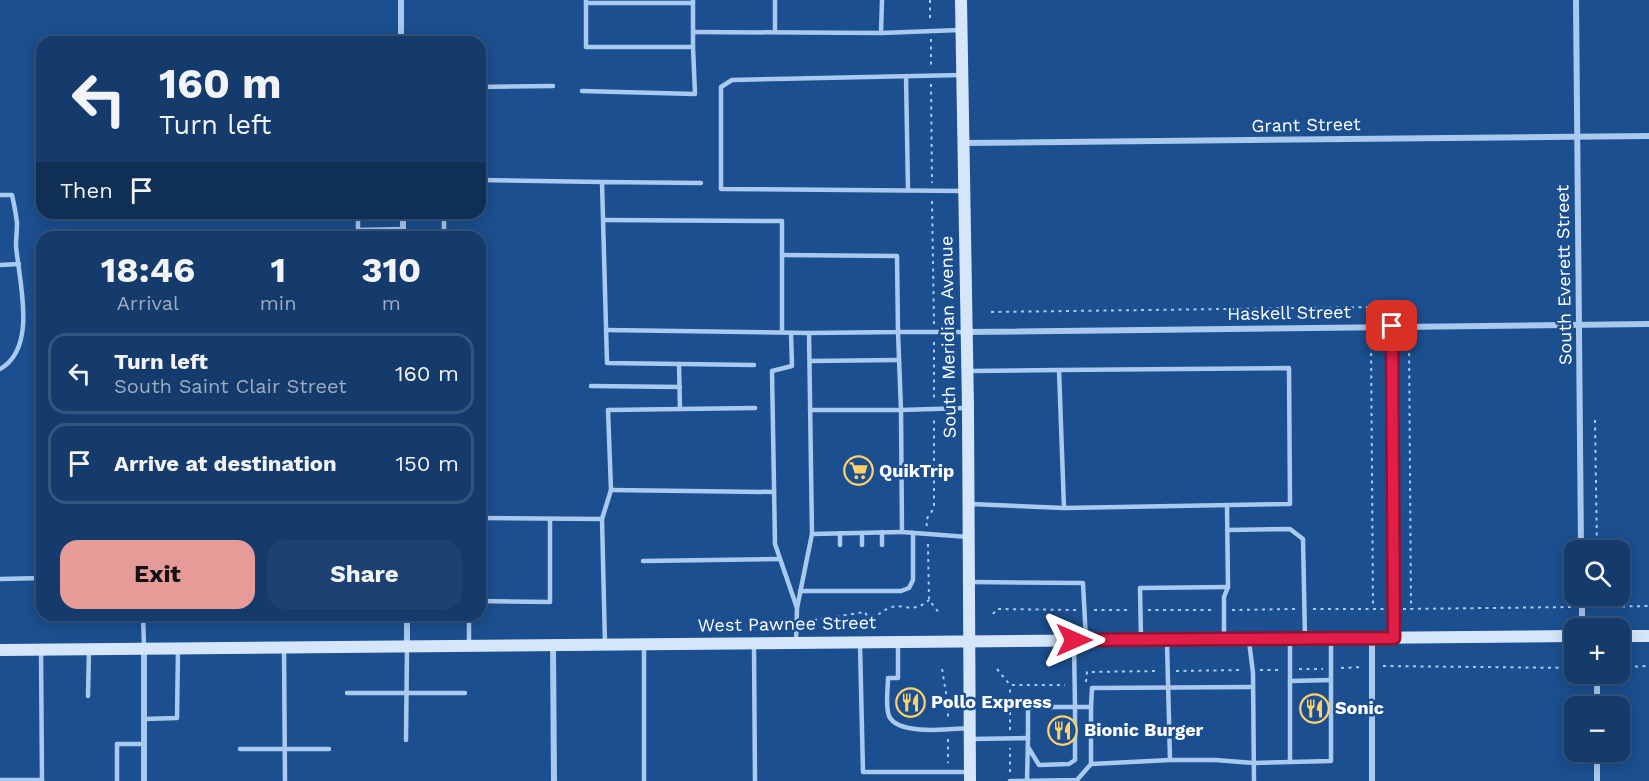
<!DOCTYPE html>
<html lang="en">
<head>
<meta charset="utf-8">
<style>
	body { margin:0; font-family:"Work Sans",sans-serif; background:#1d4271; color:#f1f3f6; height:100vh; display:flex; flex-direction:column; font-size:22px; white-space:nowrap }
	* { box-sizing:border-box; margin:0 }
	p { font-size:20px; color:#9dadc1 }
	.icon { flex:none; width:33px; height:33px; fill:none; stroke:currentColor; stroke-width:2; stroke-linecap:round; stroke-linejoin:round }
	.map { position:relative; flex:1; overflow:hidden }
	.side { position:absolute; left:36px; top:231px; width:450px; height:390px; display:flex; flex-direction:column; background:#143b6b; border-radius:18px; box-shadow:0 3px 15px #0003,0 0 0 2px #33557e }
	.side>* { flex:none }
	.banner { position:absolute; left:36px; top:36px; width:450px; height:183px; border-radius:18px; box-shadow:0 3px 15px #0003,0 0 0 2px #33557e; background:#143b6b; color:#f1f3f6; overflow:hidden }
	.tools { position:absolute; left:1564px; top:540px; display:grid; gap:12px }
	.tools a { display:grid; place-items:center; width:66px; height:66px; border-radius:12px; background:#143b6b; box-shadow:0 3px 15px #0003,0 0 0 2px #33557e; font-size:30px }
	.pin { position:absolute; display:grid; place-items:center; width:51px; height:51px; color:#fff; margin:-26px; border-radius:12px; box-shadow:0 3px 9px #0006 }
	.me { position:absolute; width:66px; margin:-33px; rotate:90deg; stroke-linejoin:round; filter:drop-shadow(0 0 4px #0008) }
	.turn { display:flex; align-items:center; gap:21px; height:126px; padding:0 24px; font-size:27px }
	.turn .icon { width:78px; height:78px; stroke-width:2.5 }
	.turn b { display:block; font-size:42px; line-height:51px }
	.then { display:flex; align-items:center; height:57px; padding:0 24px; background:#0003; gap:12px; font-size:22px }
	.eta { display:flex; justify-content:space-evenly; align-items:center; height:102px; text-align:center }
	.eta b { font-size:36px; font-weight:700; line-height:42px }
	.button { display:flex; gap:12px; margin-top:auto; padding:12px 24px }
	.button a { flex:1; height:69px; border-radius:18px; background:#e69b98; color:#111; font-size:24px; font-weight:700; line-height:69px; text-align:center }
	.button a+a { background:#1d4271; color:#f1f3f6 }
	ul { padding:0; list-style:none }
	li { display:flex; align-items:center; gap:18px; height:81px; margin:0 12px 9px; padding:0 12px; border:3px solid #33557e; border-radius:18px }
	li div { flex:1 }
	li b { display:block; font-size:22px }
	li em { font-style:normal }
	.map>svg:first-child { display:block }
</style>
</head>
<body>
<div class="map">
<svg width="1649" height="781" viewBox="0 0 1649 781">
	<rect width="100%" height="100%" fill="#1b4f8f"/>
	<g fill="none" stroke-linecap="round" stroke-linejoin="round">
		<g stroke="#a9c9ee" stroke-width="2" stroke-dasharray="3 4.5" stroke-linecap="butt">
			<polyline points="930,0 930,21"/>
			<polyline points="931,39 931,66"/>
			<polyline points="931,84 932,183"/>
			<polyline points="932,201 934,324"/>
			<polyline points="991,312 1381,307"/>
			<polyline points="1371,338 1373,608"/>
			<polyline points="1409,338 1411,609"/>
			<polyline points="934,342 934,399"/>
			<polyline points="1595,420 1597,550"/>
			<polyline points="927,526 926,520 934,508 934,417"/>
			<polyline points="928,544 929,600 940,614"/>
			<polyline points="1598,596 1598,607"/>
			<polyline points="1592,607 1649,606"/>
			<polyline points="1313,609 1385,609"/>
			<polyline points="1403,609 1571,607"/>
			<polyline points="1094,610 1130,610"/>
			<polyline points="1148,610 1214,610"/>
			<polyline points="1232,610 1295,609"/>
			<polyline points="993,614 997,609 1076,610"/>
			<path d="M 814,620 L 865,612 L 867,616 C 881,616 878,613 889,608 C 903,602 912,615 929,600"/>
			<polyline points="1383,666 1575,668"/>
			<polyline points="1620,667 1649,666"/>
			<polyline points="1341,668 1362,667"/>
			<polyline points="942,669 948,705 948,721"/>
			<polyline points="997,669 1010,685 1065,685"/>
			<polyline points="1299,669 1323,669"/>
			<polyline points="1260,670 1281,670"/>
			<polyline points="1176,671 1242,670"/>
			<polyline points="1086,682 1087,672 1158,671"/>
			<polyline points="1010,730 1010,685"/>
			<polyline points="948,739 948,763"/>
			<polyline points="1010,772 1010,748"/>
		</g>
		<g stroke="#a9c9ee" stroke-width="4.5">
			<polyline points="693,0 693,47"/>
			<polyline points="586,3 693,3"/>
			<polyline points="693,32 881,33 882,0"/>
			<polyline points="775,32 775,0"/>
			<polyline points="881,33 960,30"/>
			<polyline points="962,75 732,80 721,87 721,189 964,191"/>
			<polyline points="906,76 908,190"/>
			<polyline points="480,87 553,86"/>
			<polyline points="582,91 695,94 693,47 586,47 586,0"/>
			<polyline points="480,180 602,182"/>
			<polyline points="701,183 602,182 607,363 754,365"/>
			<path d="M 0,195 L 12,195 C 14,204 16,214 17,223 C 17,231 16,239 16,246 C 19,281 38,348 0,369"/>
			<polyline points="358,213 358,230 403,229"/>
			<polyline points="444,213 444,237"/>
			<polyline points="604,220 782,221 782,332"/>
			<polyline points="782,255 897,256 898,332 809,333 812,534"/>
			<polyline points="0,265 19,264"/>
			<polyline points="606,330 809,333"/>
			<polyline points="791,333 792,366 772,371 775,544 797,608"/>
			<polyline points="810,361 899,360"/>
			<polyline points="679,364 680,409"/>
			<polyline points="969,371 1059,370"/>
			<polyline points="591,386 680,387"/>
			<polyline points="965,408 901,410 898,332 966,332"/>
			<polyline points="810,410 901,410 902,532 968,537"/>
			<polyline points="611,490 774,492"/>
			<polyline points="971,504 1064,508 1290,504 1289,368 1059,370 1064,508"/>
			<polyline points="480,518 602,519 605,644"/>
			<polyline points="602,519 611,490 608,410 755,408"/>
			<polyline points="1227,530 1290,529 1303,539 1305,638"/>
			<polyline points="882,532 882,545"/>
			<polyline points="840,533 840,545"/>
			<polyline points="862,533 862,545"/>
			<polyline points="643,561 780,559"/>
			<polyline points="0,579 42,578"/>
			<polyline points="971,582 1083,583 1086,640"/>
			<polyline points="800,591 901,591 909,588 913,580 913,533"/>
			<polyline points="480,601 550,602 550,519"/>
			<polyline points="143,615 144,646"/>
			<polyline points="469,615 469,643"/>
			<polyline points="1224,637 1224,597 1228,587 1227,505"/>
			<polyline points="1141,639 1140,588 1228,587"/>
			<polyline points="1290,639 1290,762"/>
			<polyline points="1249,641 1253,673 1254,781"/>
			<polyline points="796,642 797,608 812,534 902,532"/>
			<polyline points="1167,642 1170,760 1215,760 1254,763 1331,761 1331,639"/>
			<path d="M 898,643 L 898,678 L 888,678 C 888,689 885,706 889,716 C 898,736 951,729 970,728"/>
			<polyline points="860,644 863,772 969,772"/>
			<polyline points="754,646 755,781"/>
			<polyline points="644,647 644,781"/>
			<polyline points="284,648 285,781"/>
			<polyline points="41,650 42,781"/>
			<polyline points="1290,681 1331,680"/>
			<polyline points="347,693 465,693"/>
			<polyline points="88,696 89,649"/>
			<polyline points="1091,707 1092,688 1253,687"/>
			<polyline points="144,719 177,718 178,649"/>
			<polyline points="971,739 1028,738 1027,781"/>
			<polyline points="406,740 407,649"/>
			<polyline points="1028,747 1039,765 1069,764 1075,760 1075,707 1028,707 1028,738"/>
			<polyline points="240,749 329,749"/>
			<polyline points="1091,764 1170,760"/>
			<polyline points="0,780 42,780"/>
			<polyline points="117,781 117,744 144,744"/>
			<polyline points="1010,781 1077,780 1091,764 1091,707 1075,707 1074,642"/>
		</g>
		<g stroke="#a9c9ee" stroke-width="6">
			<polyline points="401,0 401,42"/>
			<polyline points="1576,0 1581,550"/>
			<polyline points="963,143 1649,136"/>
			<polyline points="403,213 403,237"/>
			<polyline points="1392,326 1394,637"/>
			<polyline points="966,332 1649,324"/>
			<polyline points="1582,596 1582,628"/>
			<polyline points="1372,638 1372,781"/>
			<polyline points="407,646 407,615"/>
			<polyline points="553,646 554,781"/>
			<polyline points="144,649 144,781"/>
			<polyline points="1597,674 1597,706"/>
			<polyline points="1597,752 1597,781"/>
		</g>
		<g stroke="#d6e6fa" stroke-width="12">
			<polyline points="961,0 968,408 970,781"/>
			<polyline points="1620,636 1649,636"/>
			<polyline points="0,650 1575,636"/>
		</g>
	</g>
	<g fill="none" stroke-linecap="round" stroke-linejoin="round">
		<defs>
			<polyline id="route" points="1074,640 1394,638 1392,326"/>
		</defs>
		<use href="#route" stroke="#92132f" stroke-width="15"/>
		<use href="#route" stroke="#e11d48" stroke-width="10"/>
	</g>
	<defs>
		<symbol id="supermarket-ring" viewBox="-11 -11 22 22"><circle r="9.5" fill="#1b4f8f" stroke="#ffd166" stroke-width="1.5"/><path d="M-6-5.5h2.5l.6 2H6L4.5 2H-2.5L-4.4-4H-6ZM-1.5 3.2a1.3 1.3 0 1 0 .1 0ZM3 3.2a1.3 1.3 0 1 0 .1 0Z" fill="#ffd166"/></symbol>
		<symbol id="restaurant-ring" viewBox="-11 -11 22 22"><circle r="9.5" fill="#1b4f8f" stroke="#ffd166" stroke-width="1.5"/><path d="M-5-6h1v4h1v-4h1v4h1v-4h1v5L-1.5 .5V6h-2V.5L-5-1ZM5-6V6H3V1.5H1.5Q1.5-4 5-6Z" fill="#ffd166"/></symbol>
	</defs>
	<g fill-rule="evenodd">
		<use href="#supermarket-ring" x="842" y="454" width="33" height="33"/>
		<use href="#restaurant-ring" x="894" y="686" width="33" height="33"/>
		<use href="#restaurant-ring" x="1298" y="692" width="33" height="33"/>
		<use href="#restaurant-ring" x="1046" y="714" width="33" height="33"/>
	</g>
	<g text-anchor="middle" stroke-width="5" stroke-linejoin="round" paint-order="stroke">
		<g font-size="18" fill="#fff" stroke="#1b4f8f">
			<text transform="translate(1306 125) rotate(-1)" y="6">Grant Street</text>
			<text transform="translate(1564 275) rotate(-91)" y="6">South Everett Street</text>
			<text transform="translate(1289 313) rotate(-1)" y="6">Haskell Street</text>
			<text transform="translate(948 337) rotate(-91)" y="6">South Meridian Avenue</text>
			<text transform="translate(787 624) rotate(-1)" y="6">West Pawnee Street</text>
		</g>
		<g font-size="18" font-weight="bold" fill="#fff" stroke="#1b4f8f" text-anchor="start">
			<text x="879" y="477">QuikTrip</text>
			<text x="931" y="708">Pollo Express</text>
			<text x="1335" y="714">Sonic</text>
			<text x="1084" y="736">Bionic Burger</text>
		</g>
	</g>
</svg>
<div class="tools">
<a><svg class="icon" aria-label="search" viewBox="0 0 24 24"><circle cx="10" cy="10" r="6"/><path d="M15 15l6 6"/></svg></a>
<a>+</a>
<a>−</a>
</div>
<div class="pin" style="left:1392px;top:326px;background:#d93025"><svg class="icon" aria-label="arrive" viewBox="0 0 24 24"><path d="M6 21V4h12l-3 4 3 4H6"/></svg></div>
<svg class="me" style="left:1074px;top:640px" viewBox="-20 -20 40 40"><path d="M0-17L14 15 0 8-14 15z" fill="#e11d48" stroke="#fff" stroke-width="4"/></svg>
<div class="banner">
<div class="turn"><svg class="icon" aria-label="left" viewBox="0 0 24 24"><path d="M17 20v-9H6M10 6l-5 5 5 5"/></svg><div><b>160 m</b>Turn left</div></div>
<div class="then">Then<svg class="icon" aria-label="arrive" viewBox="0 0 24 24"><path d="M6 21V4h12l-3 4 3 4H6"/></svg></div>
</div>
<section class="side">
<div class="eta">
<div><b>18:46</b><p>Arrival</p></div>
<div><b>1</b><p>min</p></div>
<div><b>310</b><p>m</p></div>
</div>
<ul>
<li><svg class="icon" aria-label="left" viewBox="0 0 24 24"><path d="M17 20v-9H6M10 6l-5 5 5 5"/></svg><div><b>Turn left</b><p>South Saint Clair Street</p></div><em>160 m</em></li>
<li><svg class="icon" aria-label="arrive" viewBox="0 0 24 24"><path d="M6 21V4h12l-3 4 3 4H6"/></svg><div><b>Arrive at destination</b></div><em>150 m</em></li>
</ul>
<div class="button"><a>Exit</a><a>Share</a></div>
</section>
</div>
</body>
</html>
